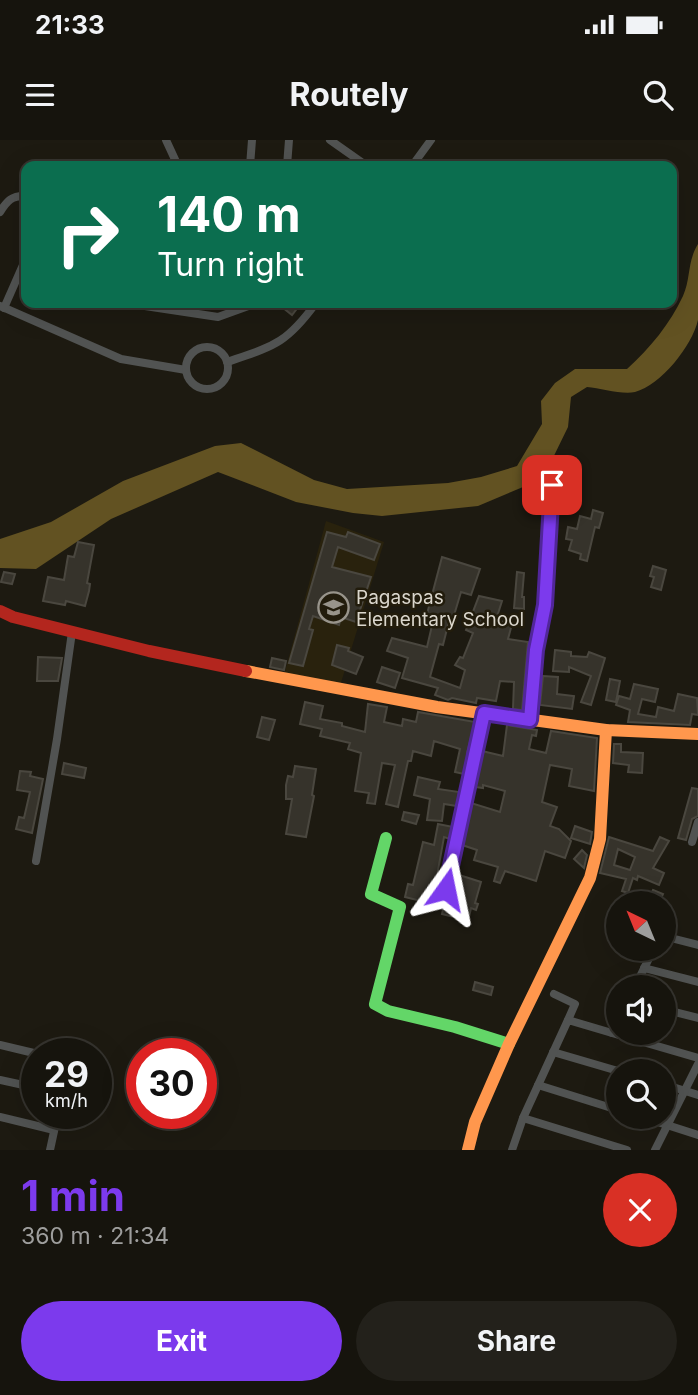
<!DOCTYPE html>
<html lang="en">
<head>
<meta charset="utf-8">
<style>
	body { margin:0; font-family:Inter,sans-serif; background:#23211b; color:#f1f3f6; height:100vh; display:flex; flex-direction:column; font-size:26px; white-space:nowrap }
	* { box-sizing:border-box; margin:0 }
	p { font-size:23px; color:#9e9e9d }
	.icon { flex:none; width:38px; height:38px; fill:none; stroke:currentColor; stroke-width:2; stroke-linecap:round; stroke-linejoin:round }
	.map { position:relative; height:1010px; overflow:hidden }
	.sheet { display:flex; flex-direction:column; background:#16140d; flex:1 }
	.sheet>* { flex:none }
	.hud { position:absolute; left:21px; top:21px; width:656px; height:147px; border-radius:14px; box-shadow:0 7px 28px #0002,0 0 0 2px #35332e; background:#0b6e4f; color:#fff; overflow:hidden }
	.needle { width:46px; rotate:317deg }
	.fabs { position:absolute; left:606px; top:751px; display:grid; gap:14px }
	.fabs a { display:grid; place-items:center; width:70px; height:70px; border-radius:50%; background:#16140d; box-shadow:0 7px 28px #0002,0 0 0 2px #35332e; font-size:35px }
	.speed { position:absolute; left:21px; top:898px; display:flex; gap:14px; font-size:35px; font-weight:700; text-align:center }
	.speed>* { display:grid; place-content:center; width:91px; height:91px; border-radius:50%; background:#16140d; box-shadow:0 7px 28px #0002,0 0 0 2px #35332e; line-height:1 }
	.speed small { font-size:18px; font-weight:400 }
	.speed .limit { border:10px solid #d22; background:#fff; color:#111 }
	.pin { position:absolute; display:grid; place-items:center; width:60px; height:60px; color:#fff; margin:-30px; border-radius:14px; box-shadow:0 4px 10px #0006 }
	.me { position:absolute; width:77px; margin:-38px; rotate:12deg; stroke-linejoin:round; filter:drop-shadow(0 0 5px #0008) }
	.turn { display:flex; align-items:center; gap:24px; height:147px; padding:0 21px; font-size:32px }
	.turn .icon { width:91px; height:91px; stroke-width:2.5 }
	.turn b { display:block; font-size:49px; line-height:60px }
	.round { display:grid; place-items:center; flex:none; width:74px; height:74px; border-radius:37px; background:#23211b }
	.head { display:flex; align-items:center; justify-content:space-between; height:119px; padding:0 21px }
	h1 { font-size:42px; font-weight:700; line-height:52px; color:#7c3aed }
	.button { display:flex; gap:14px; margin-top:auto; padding:14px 21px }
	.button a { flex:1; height:80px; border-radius:42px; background:#7c3aed; color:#fff; font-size:28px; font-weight:700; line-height:80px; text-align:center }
	.button a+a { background:#23211b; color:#f1f3f6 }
	.status { display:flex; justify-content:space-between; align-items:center; height:49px; padding:0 35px; background:#16140d; direction:ltr }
	.status svg { height:19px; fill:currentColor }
	header { display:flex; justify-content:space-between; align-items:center; height:91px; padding:0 21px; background:#16140d; font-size:32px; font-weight:700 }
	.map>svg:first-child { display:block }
</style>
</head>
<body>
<div class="status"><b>21:33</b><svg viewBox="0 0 49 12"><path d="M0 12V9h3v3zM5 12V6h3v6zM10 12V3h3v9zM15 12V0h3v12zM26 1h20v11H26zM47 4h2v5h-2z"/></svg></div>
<header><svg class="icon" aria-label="menu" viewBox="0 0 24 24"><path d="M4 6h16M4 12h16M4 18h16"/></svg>Routely<svg class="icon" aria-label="search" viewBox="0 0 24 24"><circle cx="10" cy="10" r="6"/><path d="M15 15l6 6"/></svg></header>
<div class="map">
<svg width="698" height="1010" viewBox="0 0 698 1010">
	<rect width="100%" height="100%" fill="#1d1a11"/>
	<polygon fill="#29220d" points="326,381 384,402 340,546 284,535"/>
	<path fill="#625222" d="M 698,104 C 698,124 698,163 698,180 C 692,206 661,245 635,252 C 622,255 601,248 587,247 L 571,257 L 568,287 L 548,328 L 523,347 L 478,366 L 382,376 L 353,373 L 296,362 L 218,332 L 111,379 L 36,429 L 0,428 L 0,399 L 51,382 L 123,341 L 215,306 L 241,303 L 314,340 L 347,349 L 448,343 L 481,337 L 517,326 L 542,284 L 541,261 L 555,243 L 575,229 L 627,229 C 650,208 670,184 683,156 C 691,138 687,122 698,104 Z"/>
	<g fill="#36332b" stroke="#4a473f" stroke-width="2" fill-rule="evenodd">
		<polygon points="277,163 295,163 299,166 292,175"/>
		<polygon points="593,370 603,373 599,388 595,387 587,421 580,419 581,414 569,410 572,400 566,399 568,387 577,389 580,376 591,379"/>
		<polygon points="327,392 346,397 348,392 380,404 374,420 338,407 332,427 371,437 356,482 341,477 339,485 313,476 309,489 313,490 303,526 289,523"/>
		<polygon points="78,402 94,405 87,443 90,444 89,451 85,466 66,461 65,465 43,461 48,437 64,440 68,416 74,417"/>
		<polygon points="442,417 480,429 471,455 461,452 452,482 449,481 443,505 439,504 430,537 460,548 465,530 455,525 460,517 463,518 473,493 466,490 479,456 502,461 496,480 512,484 508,499 528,502 522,570 513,569 514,542 500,541 496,561 477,558 476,563 452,558 448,560 435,555 438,548 402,538 408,518 387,511 392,498 427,507 434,477 427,474"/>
		<polygon points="653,426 666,430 661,450 651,447 654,437 650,436"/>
		<polygon points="4,432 15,434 12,444 1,442"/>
		<polygon points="517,432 524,433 522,457 524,457 524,469 514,468"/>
		<polygon points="337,505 349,508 348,511 363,517 356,534 332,525"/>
		<polygon points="555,510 571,512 571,516 587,517 589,512 605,518 591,565 581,562 591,536 569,527 569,532 553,531"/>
		<polygon points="38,517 62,518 58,541 37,541"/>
		<polygon points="272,518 286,521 284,530 270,527"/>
		<polygon points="382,527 400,533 395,548 377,542"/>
		<polygon points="543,536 558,537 557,554 574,556 572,569 540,565"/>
		<polygon points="610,539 620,541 616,562 606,560"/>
		<polygon points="634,544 658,549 655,562 642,559 638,574 656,577 658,567 674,571 678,554 697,558 698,575 692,574 690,585 628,582 630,570 616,565 619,556 630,559"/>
		<polygon points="305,562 323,566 320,579 342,583 342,586 365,592 368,564 387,567 384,582 402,586 403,579 416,582 418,572 475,582 467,613 469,613 464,634 455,632 460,609 434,601 431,616 413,611 411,621 408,621 398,667 386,664 395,625 382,623 375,664 367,663 369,653 355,651 361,613 348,609 350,603 320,596 322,589 300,584"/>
		<polygon points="262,577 275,580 269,600 257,597"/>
		<polygon points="507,585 537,590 536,596 532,595 529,609 546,613 551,591 597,598 594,651 569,646 572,629 550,625 542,662 557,667 550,686 559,689 571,701 565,718 545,711 536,741 505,731 500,743 494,741 498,727 474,720 477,710 462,705 471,663 500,672 505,651 483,645 483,648 475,647 482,611 503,616"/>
		<polygon points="614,604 621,604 621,612 643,613 642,633 628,632 629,625 613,623"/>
		<polygon points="64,623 86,628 84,638 62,634"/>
		<polygon points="295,626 316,629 312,655 314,656 306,697 286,694 292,659 286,659 286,645 288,636 293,637"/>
		<polygon points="20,631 31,632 30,636 43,639 32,693 16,689 19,677 24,678 30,652 17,650"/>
		<polygon points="418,637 440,642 438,649 459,652 457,666 444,664 442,681 427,680 430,659 414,655"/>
		<polygon points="692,648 698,649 698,676 692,679 686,700 678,698"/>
		<polygon points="404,672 419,675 416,684 402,680"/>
		<polygon points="438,684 453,687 450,699 444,697 435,747 429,745 425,762 405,757 408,744 413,745 423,702 434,705"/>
		<polygon points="575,686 592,692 590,704 571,698"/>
		<path d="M 609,697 L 653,711 L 660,697 L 669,701 L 653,728 L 664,733 L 659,745 L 638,736 L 637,740 L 633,738 L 628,753 L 622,751 L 626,739 L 600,733 ZM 618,709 L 635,717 L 630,730 L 614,725 Z"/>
		<polygon points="582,710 587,715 584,728 574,719"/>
		<polygon points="456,734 481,742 475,763 478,764 476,770 471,768 469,777 459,775 458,778 442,774 446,755 452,750"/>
		<polygon points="653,750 663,754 659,763 647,763"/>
		<polygon points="475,842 493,847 491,855 473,850"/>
	</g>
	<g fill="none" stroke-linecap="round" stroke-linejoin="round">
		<g stroke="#515352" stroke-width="8">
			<polyline points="166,0 178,26"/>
			<polyline points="330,0 367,26"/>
			<polyline points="250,26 252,0"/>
			<polyline points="287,26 289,0"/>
			<polyline points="412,26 431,0"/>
			<path d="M 0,72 C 7,61 12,55 26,56"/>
			<polyline points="125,163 218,177 257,163"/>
			<polyline points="0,166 121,219 186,230"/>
			<polyline points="4,168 26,118"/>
			<circle cx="207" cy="228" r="21"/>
			<path d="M 227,222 C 274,206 286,204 316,163"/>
			<polyline points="692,702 698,682"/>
			<polyline points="36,721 57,599 72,492"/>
			<polyline points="446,749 484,573"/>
			<polyline points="663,796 698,805"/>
			<polyline points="644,828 698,842"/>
			<polyline points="635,847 654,808"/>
			<polyline points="554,854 575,864 568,880"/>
			<polyline points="663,869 698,878"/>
			<polyline points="612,893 698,918"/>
			<polyline points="0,905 38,914"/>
			<polyline points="553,912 618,931"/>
			<polyline points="0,940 37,948"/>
			<polyline points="663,944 698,955"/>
			<polyline points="538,945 618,970"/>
			<polyline points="639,976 698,995"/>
			<polyline points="0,977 54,990"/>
			<polyline points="523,978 627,1010"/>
			<polyline points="50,1010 58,973"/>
			<polyline points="512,1010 523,978 568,880 612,893 618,882"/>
			<polyline points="655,1010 698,924"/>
		</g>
		<polyline stroke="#63d668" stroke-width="12" points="386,698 371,754 400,767 375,864 388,871 455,887 509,904"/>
		<g stroke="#ff974d" stroke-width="12">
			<polyline points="246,531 437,567 606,590 698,594"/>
			<polyline points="468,1010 475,982 509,904 590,738 600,699 606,590"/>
		</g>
		<g stroke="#b3261e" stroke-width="12">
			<polyline points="0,471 13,477 149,511 246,531"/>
			<polyline points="530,580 536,510 545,465 552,345"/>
		</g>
	</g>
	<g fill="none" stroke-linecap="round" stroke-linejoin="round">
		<defs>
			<polyline id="route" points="446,749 484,573 530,580 536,510 545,465 552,345"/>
		</defs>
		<use href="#route" stroke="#51269a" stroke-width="18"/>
		<use href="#route" stroke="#7c3aed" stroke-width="12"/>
	</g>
	<defs>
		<symbol id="school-ring" viewBox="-11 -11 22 22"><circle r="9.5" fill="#221c0c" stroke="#98948b" stroke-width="1.5"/><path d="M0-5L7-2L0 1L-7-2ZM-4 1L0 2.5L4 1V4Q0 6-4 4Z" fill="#98948b"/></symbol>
	</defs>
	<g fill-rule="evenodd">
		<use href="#school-ring" x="316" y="450" width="35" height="35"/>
	</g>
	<g text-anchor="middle" stroke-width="5" stroke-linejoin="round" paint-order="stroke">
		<g font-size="19" fill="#dad6cc" stroke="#221c0c" text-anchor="start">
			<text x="356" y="464">Pagaspas<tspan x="356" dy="22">Elementary School</tspan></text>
		</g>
	</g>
</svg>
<div class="fabs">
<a><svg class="needle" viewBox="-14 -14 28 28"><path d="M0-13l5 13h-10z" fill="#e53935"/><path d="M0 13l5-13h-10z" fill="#9e9e9d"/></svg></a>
<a><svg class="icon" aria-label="sound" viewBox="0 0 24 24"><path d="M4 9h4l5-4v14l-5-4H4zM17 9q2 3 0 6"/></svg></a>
<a><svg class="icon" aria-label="search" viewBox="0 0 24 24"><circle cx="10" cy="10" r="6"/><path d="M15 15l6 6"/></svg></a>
</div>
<div class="speed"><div>29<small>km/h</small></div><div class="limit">30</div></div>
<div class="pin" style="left:552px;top:345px;background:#d93025"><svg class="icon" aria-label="arrive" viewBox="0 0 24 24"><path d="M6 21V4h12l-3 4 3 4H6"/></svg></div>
<svg class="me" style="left:446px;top:749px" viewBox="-20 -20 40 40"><path d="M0-17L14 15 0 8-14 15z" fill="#7c3aed" stroke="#fff" stroke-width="4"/></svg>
<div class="hud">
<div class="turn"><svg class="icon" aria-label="right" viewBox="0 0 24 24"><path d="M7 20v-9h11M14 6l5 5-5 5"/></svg><div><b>140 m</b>Turn right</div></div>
</div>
</div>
<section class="sheet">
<div class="head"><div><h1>1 min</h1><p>360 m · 21:34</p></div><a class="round" style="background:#d93025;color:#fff"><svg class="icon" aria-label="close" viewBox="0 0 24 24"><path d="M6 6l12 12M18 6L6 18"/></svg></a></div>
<div class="button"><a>Exit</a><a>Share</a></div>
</section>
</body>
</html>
